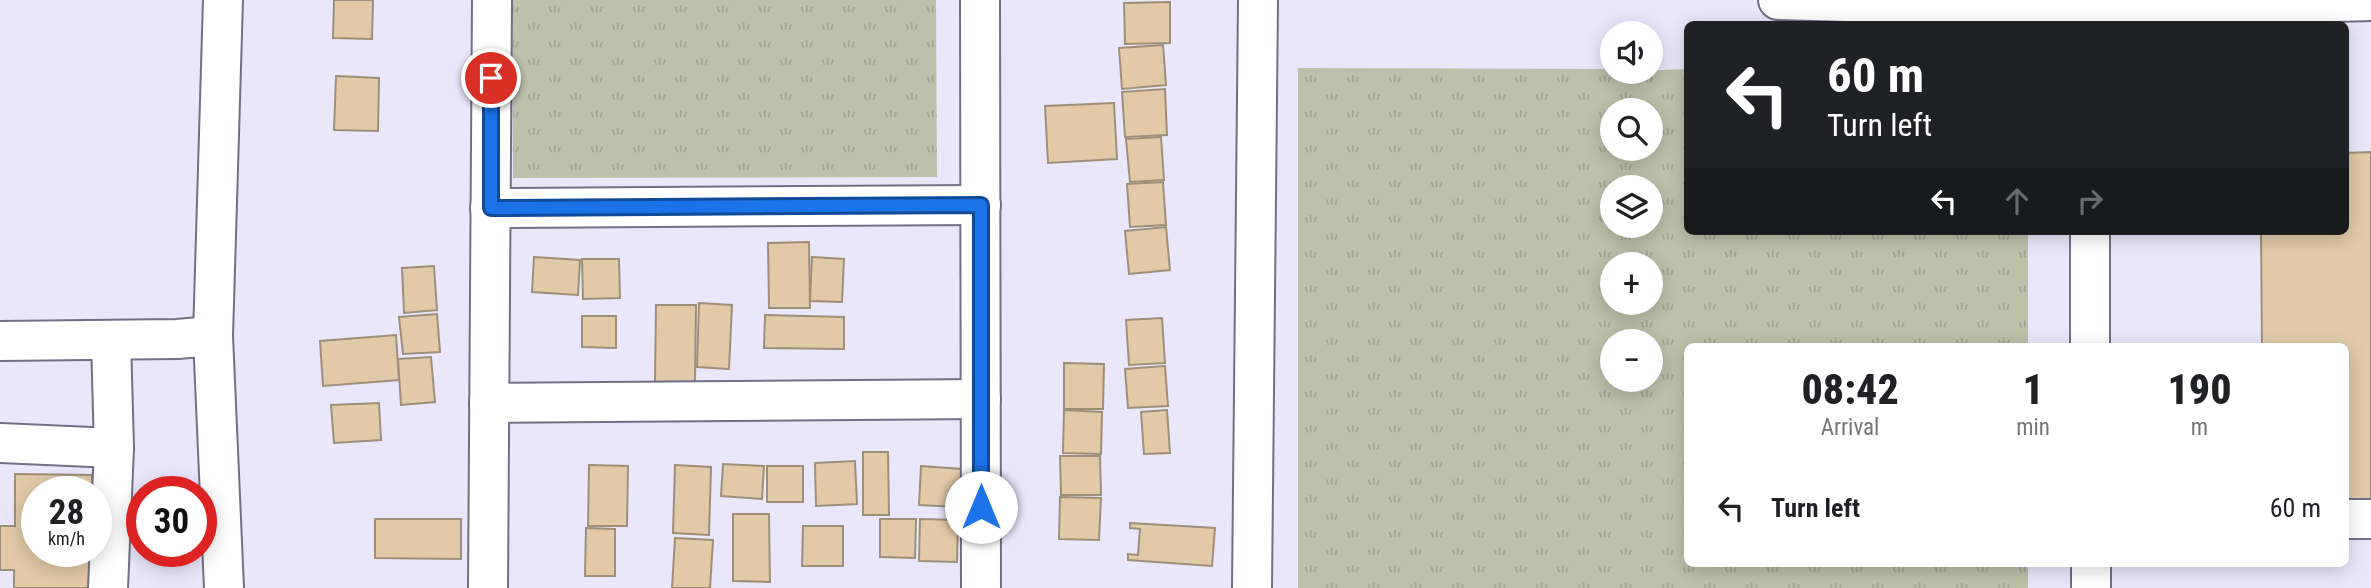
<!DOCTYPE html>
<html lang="en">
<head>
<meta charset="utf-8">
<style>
	body { margin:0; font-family:"Roboto Condensed",sans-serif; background:#f2f2f2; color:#202124; height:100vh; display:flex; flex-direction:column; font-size:26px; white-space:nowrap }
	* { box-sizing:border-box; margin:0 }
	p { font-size:23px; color:#757577 }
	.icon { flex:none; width:38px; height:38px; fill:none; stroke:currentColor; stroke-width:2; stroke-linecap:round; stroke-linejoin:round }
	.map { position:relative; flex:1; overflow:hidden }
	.side { position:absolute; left:1684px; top:343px; width:665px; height:224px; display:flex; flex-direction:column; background:#fff; border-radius:10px; box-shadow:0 4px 18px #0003 }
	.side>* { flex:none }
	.top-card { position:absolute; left:1684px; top:21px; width:665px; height:214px; border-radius:10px; box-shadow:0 4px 18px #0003; background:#202124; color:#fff; overflow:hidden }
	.controls { position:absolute; left:1600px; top:21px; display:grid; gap:14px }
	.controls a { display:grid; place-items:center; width:63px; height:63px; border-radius:50%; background:#fff; box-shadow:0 4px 18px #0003; font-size:35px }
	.speed { position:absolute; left:21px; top:476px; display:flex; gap:14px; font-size:35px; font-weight:700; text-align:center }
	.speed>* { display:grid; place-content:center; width:91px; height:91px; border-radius:50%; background:#fff; box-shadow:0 4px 18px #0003; line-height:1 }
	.speed small { font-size:18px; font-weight:400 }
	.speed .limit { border:10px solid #d22; background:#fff; color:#111 }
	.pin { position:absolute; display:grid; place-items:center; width:60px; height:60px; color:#fff; margin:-30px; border:4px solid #fff; border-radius:50%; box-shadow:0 2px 7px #0007 }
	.me { position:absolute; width:77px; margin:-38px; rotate:0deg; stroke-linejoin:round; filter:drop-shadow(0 0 5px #0008) }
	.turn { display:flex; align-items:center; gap:24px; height:147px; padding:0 28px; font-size:32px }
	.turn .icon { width:91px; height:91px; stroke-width:2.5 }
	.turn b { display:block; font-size:49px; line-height:60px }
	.lanes { display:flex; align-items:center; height:66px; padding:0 28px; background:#0003; justify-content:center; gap:35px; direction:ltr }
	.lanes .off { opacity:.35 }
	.eta { display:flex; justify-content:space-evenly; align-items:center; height:119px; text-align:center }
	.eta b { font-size:42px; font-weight:800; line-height:49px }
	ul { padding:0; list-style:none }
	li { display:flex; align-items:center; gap:21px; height:91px; padding:0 28px }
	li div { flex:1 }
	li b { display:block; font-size:26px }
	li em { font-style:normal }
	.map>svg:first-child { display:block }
</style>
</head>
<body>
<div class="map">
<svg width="2371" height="588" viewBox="0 0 2371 588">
	<defs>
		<pattern id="grass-tufts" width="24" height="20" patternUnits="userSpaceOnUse" patternTransform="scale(1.75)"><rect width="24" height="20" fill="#bdc1a9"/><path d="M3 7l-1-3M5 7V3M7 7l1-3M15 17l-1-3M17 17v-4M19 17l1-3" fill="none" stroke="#a2a591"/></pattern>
	</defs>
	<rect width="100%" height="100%" fill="#eae7fc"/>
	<g fill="url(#grass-tufts)" fill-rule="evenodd">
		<polygon points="512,0 936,0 937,177 513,178"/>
		<path d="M 1298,68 L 1612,69 L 1612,72 L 1687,69 L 1687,231 L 2028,231 L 2028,346 L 1687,346 L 1687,564 L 2028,564 L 2028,588 L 1298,588 ZM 1612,110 L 1650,110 L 1650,149 L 1612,149 ZM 1612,187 L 1650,187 L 1650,226 L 1612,226 ZM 1612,264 L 1650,264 L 1650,303 L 1612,303 ZM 1612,341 L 1650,341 L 1650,380 L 1612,380 Z"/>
	</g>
	<g fill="#e2caa9" stroke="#9e8f79" stroke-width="2">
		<polygon points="334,0 373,0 372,39 333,38"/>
		<polygon points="1170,2 1170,43 1125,44 1124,3"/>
		<polygon points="1163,45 1166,85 1122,89 1119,48"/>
		<polygon points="336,76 379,78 378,131 334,130"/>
		<polygon points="1165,89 1167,135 1125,137 1122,92"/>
		<polygon points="1114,103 1117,159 1048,163 1045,106"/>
		<polygon points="1161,137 1164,180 1130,182 1126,139"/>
		<polygon points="2371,152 2371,502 2345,502 2345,346 2262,346 2261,231 2345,231 2345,153"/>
		<polygon points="1163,182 1166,225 1130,227 1127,184"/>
		<polygon points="1166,227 1170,270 1129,274 1125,231"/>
		<polygon points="809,242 810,308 769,308 768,243"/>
		<polygon points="534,257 580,260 578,295 532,292"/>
		<polygon points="812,257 844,259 842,302 810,301"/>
		<polygon points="582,259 619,259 620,298 583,299"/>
		<polygon points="434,266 437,310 404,313 402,268"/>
		<polygon points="699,303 732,305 729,369 697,367"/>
		<polygon points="656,305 696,305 695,383 655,382"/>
		<polygon points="437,314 440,352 403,354 399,317"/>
		<polygon points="765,315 844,317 844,349 764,348"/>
		<polygon points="582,316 616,316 616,348 582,347"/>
		<polygon points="1162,318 1165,363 1129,365 1126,320"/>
		<polygon points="396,335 399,380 323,386 320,341"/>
		<polygon points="431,357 435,402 401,405 398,359"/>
		<polygon points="1064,363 1104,364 1103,409 1064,409"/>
		<polygon points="1165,366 1168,406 1128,408 1125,369"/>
		<polygon points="379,403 381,440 334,443 331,405"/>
		<polygon points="1064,410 1102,412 1101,454 1063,453"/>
		<polygon points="1167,410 1170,453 1144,454 1141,412"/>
		<polygon points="863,452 888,452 889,515 863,515"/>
		<polygon points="1060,456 1100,456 1101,495 1061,495"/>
		<polygon points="855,461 857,504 816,506 815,463"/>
		<polygon points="723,464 764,466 762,499 721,496"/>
		<polygon points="589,465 628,466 627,526 588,526"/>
		<polygon points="675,465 711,467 709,535 673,533"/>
		<rect x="767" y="466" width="36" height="36"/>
		<polygon points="921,466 962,469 959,507 919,505"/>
		<polygon points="15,474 92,475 92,492 37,492 37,551 92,551 92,588 14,588 14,570 0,570 0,526 15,526"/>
		<polygon points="1060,497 1101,498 1099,540 1059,539"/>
		<polygon points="733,514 769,514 770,582 733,581"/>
		<polygon points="375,519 461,519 461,559 375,558"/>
		<polygon points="880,519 916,519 915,558 880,557"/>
		<polygon points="920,519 958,520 957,562 919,561"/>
		<polygon points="1130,523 1215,528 1212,566 1128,560 1128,554 1138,555 1140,529 1130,528"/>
		<polygon points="803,526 843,526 843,566 802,566"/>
		<polygon points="586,528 615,529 615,576 585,576"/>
		<polygon points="675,538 713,540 710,588 672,588"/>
	</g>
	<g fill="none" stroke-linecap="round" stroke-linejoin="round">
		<defs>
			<g id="minor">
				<polyline points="223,0 213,336 224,588"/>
				<polyline points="980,0 981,588"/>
				<polyline points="1778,0 2090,9 2371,1"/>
				<polyline points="490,208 981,205"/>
				<polyline points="2090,231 2090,346"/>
				<polyline points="0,341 177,339 213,336"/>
				<polyline points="489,403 981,399"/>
				<polyline points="0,443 114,448"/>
				<polyline points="2345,519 2371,519"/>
				<polyline points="2091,564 2091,588"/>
				<polyline points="108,588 114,448 111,340"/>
				<polyline points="488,588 492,0"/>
				<polyline points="1252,588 1258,0"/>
			</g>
		</defs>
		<use href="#minor" stroke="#726f86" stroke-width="42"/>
		<use href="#minor" stroke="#fff" stroke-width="38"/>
	</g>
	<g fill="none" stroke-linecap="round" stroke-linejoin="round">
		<defs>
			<polyline id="route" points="491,78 491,208 981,205 981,507"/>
		</defs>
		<use href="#route" stroke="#114b97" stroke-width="18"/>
		<use href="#route" stroke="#1a73e8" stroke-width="12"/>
	</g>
</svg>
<div class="controls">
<a><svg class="icon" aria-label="sound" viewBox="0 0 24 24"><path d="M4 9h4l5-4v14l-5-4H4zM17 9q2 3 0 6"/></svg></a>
<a><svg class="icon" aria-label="search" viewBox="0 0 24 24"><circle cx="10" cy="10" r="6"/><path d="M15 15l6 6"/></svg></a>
<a><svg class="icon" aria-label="layers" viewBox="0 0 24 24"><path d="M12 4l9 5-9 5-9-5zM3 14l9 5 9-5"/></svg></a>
<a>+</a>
<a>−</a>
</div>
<div class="speed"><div>28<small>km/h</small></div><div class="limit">30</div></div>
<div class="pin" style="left:491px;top:78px;background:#d93025"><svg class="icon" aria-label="arrive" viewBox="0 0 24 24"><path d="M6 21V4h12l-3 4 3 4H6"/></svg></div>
<svg class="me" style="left:981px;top:507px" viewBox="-20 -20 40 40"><circle r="19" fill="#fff"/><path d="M0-13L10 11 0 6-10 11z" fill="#1a73e8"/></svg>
<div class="top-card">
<div class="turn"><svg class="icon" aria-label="left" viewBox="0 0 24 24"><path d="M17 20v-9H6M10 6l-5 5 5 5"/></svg><div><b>60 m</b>Turn left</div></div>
<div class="lanes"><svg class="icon" aria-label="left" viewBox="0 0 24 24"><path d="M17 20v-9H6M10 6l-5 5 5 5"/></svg><svg class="icon off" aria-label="ahead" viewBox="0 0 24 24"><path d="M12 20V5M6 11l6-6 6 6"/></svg><svg class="icon off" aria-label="right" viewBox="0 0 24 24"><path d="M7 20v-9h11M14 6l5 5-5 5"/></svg></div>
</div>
<section class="side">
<div class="eta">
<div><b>08:42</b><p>Arrival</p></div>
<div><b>1</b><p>min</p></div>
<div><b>190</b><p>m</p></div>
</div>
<ul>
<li><svg class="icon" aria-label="left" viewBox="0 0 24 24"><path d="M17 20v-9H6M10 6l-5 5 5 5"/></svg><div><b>Turn left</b></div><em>60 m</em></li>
</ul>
</section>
</div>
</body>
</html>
